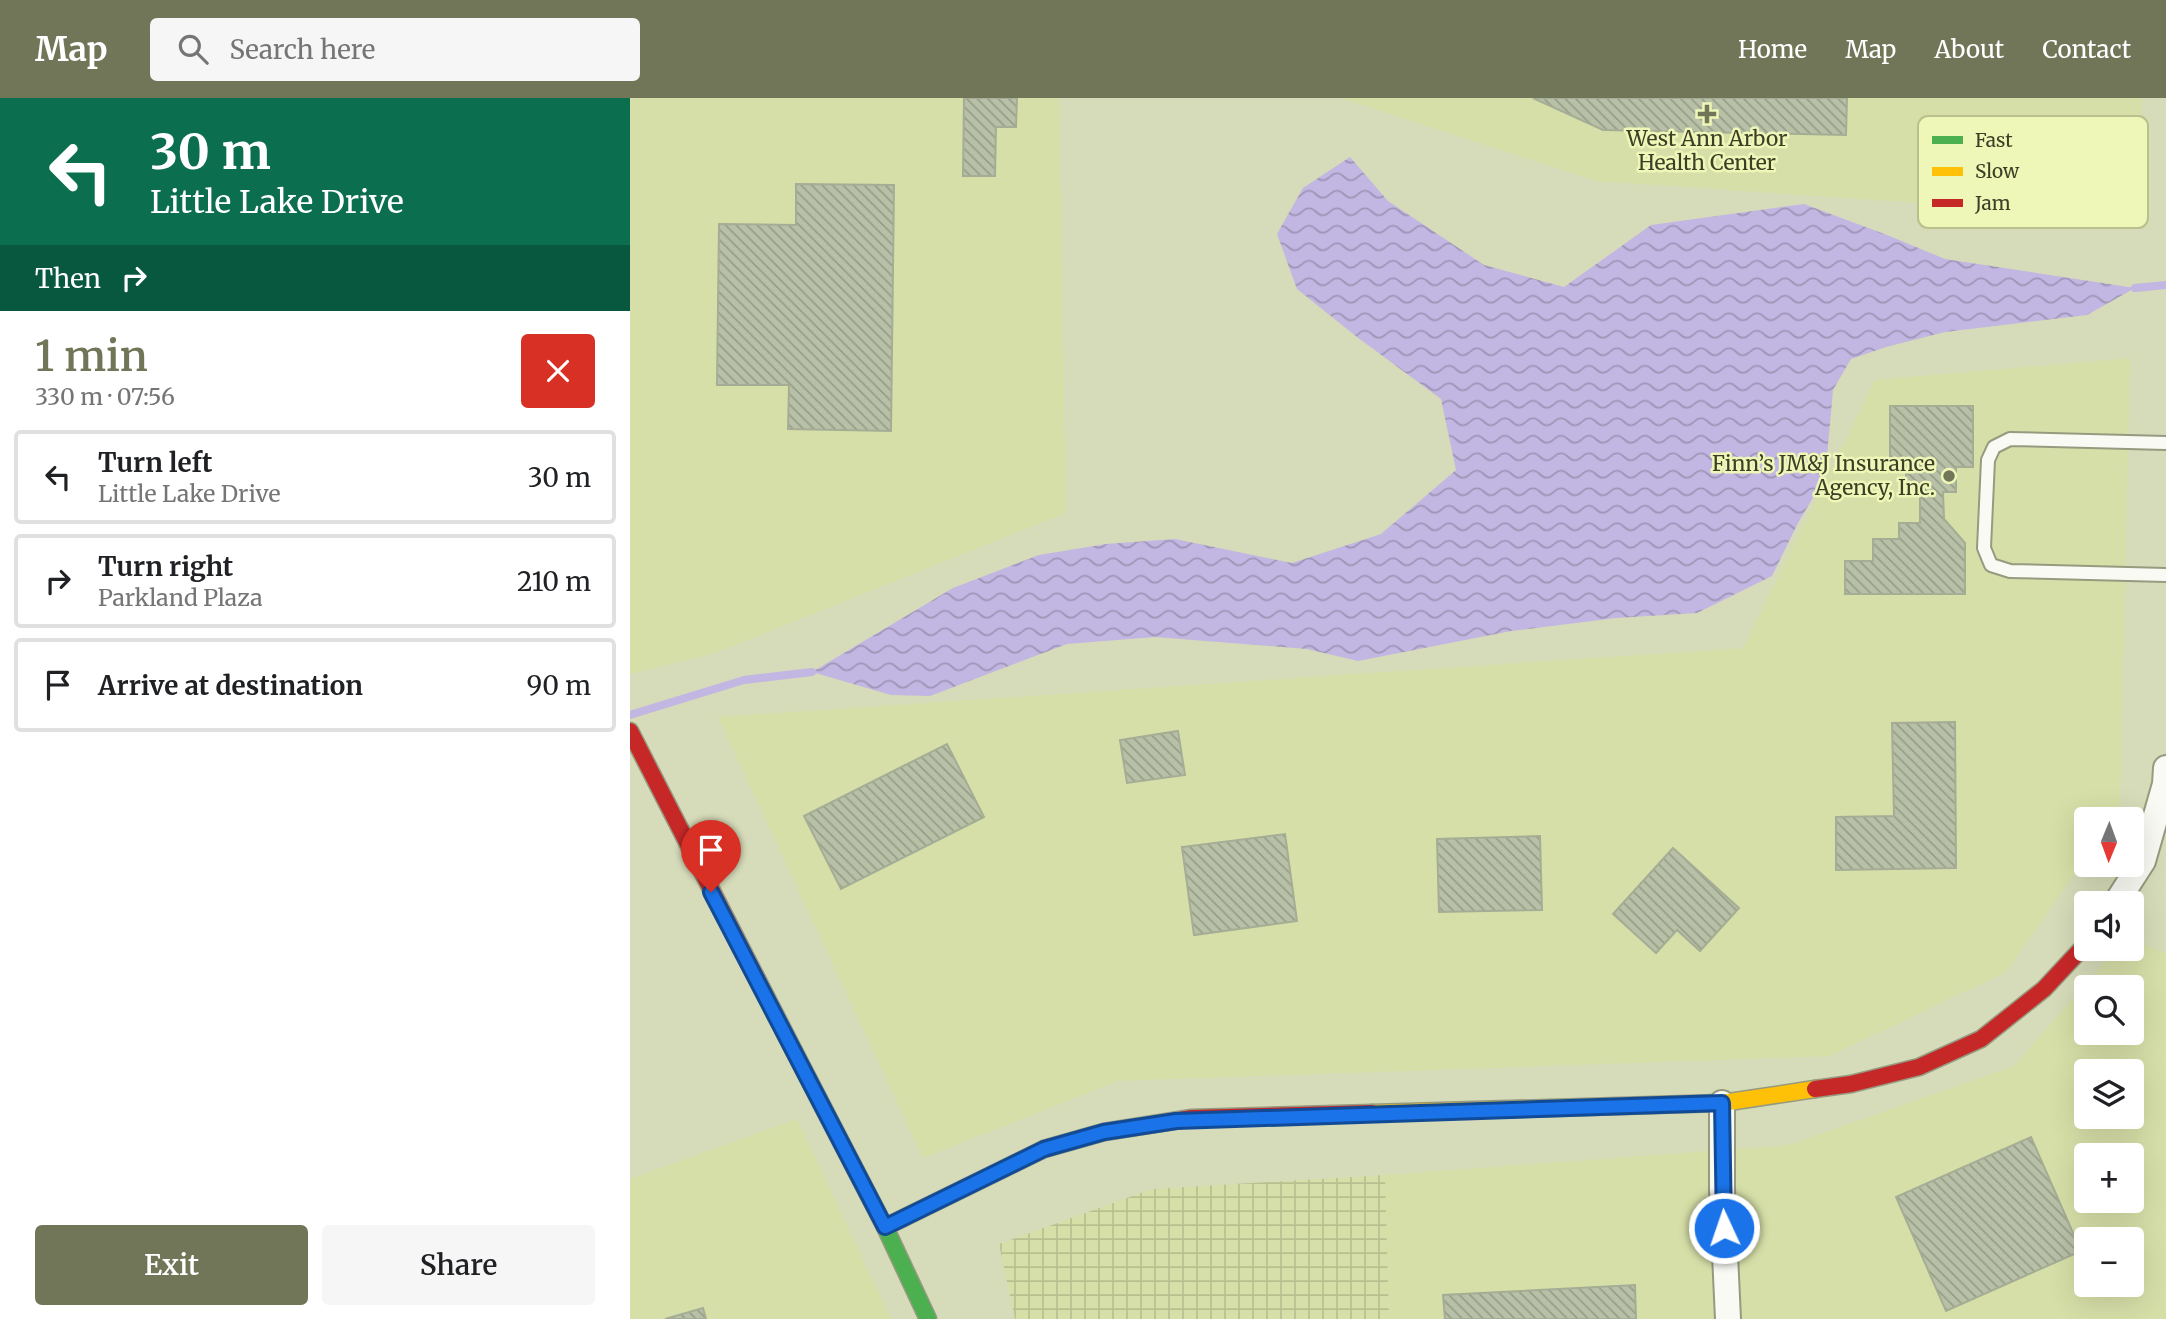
<!DOCTYPE html>
<html lang="en">
<head>
<meta charset="utf-8">
<style>
	body { margin:0; font-family:Merriweather,serif; background:#f6f6f6; color:#202124; height:100vh; display:flex; flex-direction:column; font-size:26px; white-space:nowrap }
	* { box-sizing:border-box; margin:0 }
	p { font-size:23px; color:#757577 }
	.icon { flex:none; width:38px; height:38px; fill:none; stroke:currentColor; stroke-width:2; stroke-linecap:round; stroke-linejoin:round }
	.map { position:relative; flex:1; overflow:hidden }
	.sheet { display:flex; flex-direction:column; background:#fff; width:630px }
	.sheet>* { flex:none }
	.banner { background:#0b6e4f; color:#fff; overflow:hidden }
	.needle { width:46px; rotate:181deg }
	.buttons { position:absolute; left:1444px; top:709px; display:grid; gap:14px }
	.buttons a { display:grid; place-items:center; width:70px; height:70px; border-radius:7px; background:#fff; box-shadow:0 7px 28px #0002; font-size:35px }
	.pin { position:absolute; display:grid; place-items:center; width:60px; height:60px; color:#fff; margin:-72px -30px; border-radius:50% 50% 50% 0; rotate:-45deg; box-shadow:0 0 7px #0007 }
	.pin .icon { rotate:45deg }
	.me { position:absolute; width:77px; margin:-38px; rotate:357deg; stroke-linejoin:round; filter:drop-shadow(0 0 5px #0008) }
	.turn { display:flex; align-items:center; gap:24px; height:147px; padding:0 35px; font-size:32px }
	.turn .icon { width:91px; height:91px; stroke-width:2.5 }
	.turn b { display:block; font-size:49px; line-height:60px }
	.then { display:flex; align-items:center; height:66px; padding:0 35px; background:#0003; gap:14px; font-size:26px }
	.round { display:grid; place-items:center; flex:none; width:74px; height:74px; border-radius:7px; background:#f6f6f6 }
	.head { display:flex; align-items:center; justify-content:space-between; height:119px; padding:0 35px }
	h1 { font-size:42px; font-weight:600; line-height:52px; color:#727659 }
	.primary-button { display:flex; gap:14px; margin-top:auto; padding:14px 35px }
	.primary-button a { flex:1; height:80px; border-radius:7px; background:#727659; color:#fff; font-size:28px; font-weight:600; line-height:80px; text-align:center }
	.primary-button a+a { background:#f6f6f6; color:#202124 }
	ul { padding:0; list-style:none }
	li { display:flex; align-items:center; gap:21px; height:94px; margin:0 14px 10px; padding:0 21px; border:4px solid #e0e0e0; border-radius:7px }
	li div { flex:1 }
	li b { display:block; font-size:26px }
	li em { font-style:normal }
	header { display:flex; align-items:center; gap:42px; box-sizing:border-box; height:98px; padding:0 35px; background:#727659; color:#fff }
	header strong { font-size:33px }
	nav { display:flex; gap:38px; margin-inline-start:auto; font-size:24px }
	.search { width:490px; height:63px; background:#f6f6f6; display:flex; align-items:center; gap:18px; box-sizing:border-box; padding:0 24px; border-radius:7px; color:#757577; font-size:26px }
	main { display:flex; flex:1; min-height:0 }
	.map>svg:first-child { display:block }
</style>
</head>
<body>
<header>
<strong>Map</strong>
<div class="search"><svg class="icon" aria-label="search" viewBox="0 0 24 24"><circle cx="10" cy="10" r="6"/><path d="M15 15l6 6"/></svg>Search here</div>
<nav><a>Home</a><a>Map</a><a>About</a><a>Contact</a></nav>
</header>
<main>
<section class="sheet">
<div class="banner">
<div class="turn"><svg class="icon" aria-label="left" viewBox="0 0 24 24"><path d="M17 20v-9H6M10 6l-5 5 5 5"/></svg><div><b>30 m</b>Little Lake Drive</div></div>
<div class="then">Then<svg class="icon" aria-label="right" viewBox="0 0 24 24"><path d="M7 20v-9h11M14 6l5 5-5 5"/></svg></div>
</div>
<div class="head"><div><h1>1 min</h1><p>330 m · 07:56</p></div><a class="round" style="background:#d93025;color:#fff"><svg class="icon" aria-label="close" viewBox="0 0 24 24"><path d="M6 6l12 12M18 6L6 18"/></svg></a></div>
<ul>
<li><svg class="icon" aria-label="left" viewBox="0 0 24 24"><path d="M17 20v-9H6M10 6l-5 5 5 5"/></svg><div><b>Turn left</b><p>Little Lake Drive</p></div><em>30 m</em></li>
<li><svg class="icon" aria-label="right" viewBox="0 0 24 24"><path d="M7 20v-9h11M14 6l5 5-5 5"/></svg><div><b>Turn right</b><p>Parkland Plaza</p></div><em>210 m</em></li>
<li><svg class="icon" aria-label="arrive" viewBox="0 0 24 24"><path d="M6 21V4h12l-3 4 3 4H6"/></svg><div><b>Arrive at destination</b></div><em>90 m</em></li>
</ul>
<div class="primary-button"><a>Exit</a><a>Share</a></div>
</section>
<div class="map">
<svg width="1536" height="1221" viewBox="0 0 1536 1221">
	<defs>
		<pattern id="industrial-grid" width="8" height="8" patternUnits="userSpaceOnUse" patternTransform="scale(1.75)"><rect width="8" height="8" fill="#d7dfa8"/><path d="M0 4h8M4 0v8" fill="none" stroke="#b9c090"/></pattern>
		<pattern id="water-waves" width="16" height="10" patternUnits="userSpaceOnUse" patternTransform="scale(1.75)"><rect width="16" height="10" fill="#c2b6e2"/><path d="M0 5q4-4 8 0t8 0" fill="none" stroke="#9f95b7"/></pattern>
		<pattern id="building-back-hatch" width="6" height="6" patternUnits="userSpaceOnUse" patternTransform="scale(1.75)"><rect width="6" height="6" fill="#b8c1a7"/><path d="M-1 5l2 2M0 0l6 6M5-1l2 2" fill="none" stroke="#979e88"/></pattern>
	</defs>
	<rect width="100%" height="100%" fill="#d6dbb9"/>
	<g fill="#d7dfa8" fill-rule="evenodd">
		<polygon points="0,0 429,0 436,415 85,555 0,576"/>
		<polygon points="711,0 1512,0 1510,120 966,83"/>
		<polygon points="1500,260 1490,710 1482,721 1456,721 1456,759 1376,874 1200,958 488,983 293,1060 88,619 1113,550 1245,282"/>
		<path d="M 1502,841 L 1536,856 L 1536,1221 L 759,1221 L 755,1077 L 1159,1047 L 1384,968 L 1486,851 L 1502,850 ZM 1456,889 L 1502,889 L 1502,934 L 1456,934 ZM 1456,973 L 1502,973 L 1502,1018 L 1456,1018 ZM 1456,1057 L 1502,1057 L 1502,1102 L 1456,1102 ZM 1456,1141 L 1502,1141 L 1502,1186 L 1456,1186 Z"/>
		<polygon points="167,1021 261,1221 0,1221 0,1081"/>
	</g>
	<polygon fill="url(#industrial-grid)" points="755,1077 759,1221 385,1221 369,1146 522,1091"/>
	<polygon fill="url(#water-waves)" points="720,59 758,103 854,167 934,189 1021,127 1174,106 1257,137 1315,161 1505,190 1457,217 1315,234 1256,249 1221,261 1203,292 1197,358 1190,388 1168,425 1142,478 1067,515 986,520 881,533 728,563 677,551 525,539 437,546 300,598 261,597 182,574 323,490 409,457 476,446 545,441 662,465 751,436 826,372 811,301 727,239 667,191 647,136 673,90"/>
	<g fill="none" stroke-linecap="round" stroke-linejoin="round">
		<g stroke="#c2b6e2" stroke-width="8">
			<polyline points="1505,190 1536,187"/>
			<polyline points="0,617 114,582 182,574"/>
		</g>
	</g>
	<g fill="url(#building-back-hatch)" stroke="#a5ad95" stroke-width="2">
		<polygon points="334,0 387,0 386,29 366,29 365,78 333,78"/>
		<polygon points="903,0 1217,0 1216,37 973,32"/>
		<polygon points="166,86 264,87 261,333 158,331 159,287 87,287 89,126 166,127"/>
		<polygon points="1260,308 1343,308 1343,369 1326,369 1326,394 1313,394 1314,421 1335,445 1335,496 1215,496 1215,463 1243,463 1243,441 1269,441 1269,425 1290,425 1290,385 1276,385 1276,362 1260,362"/>
		<polygon points="1325,624 1326,770 1206,772 1206,719 1264,718 1262,625"/>
		<polygon points="548,633 555,677 497,685 490,642"/>
		<polygon points="317,646 354,719 211,791 174,718"/>
		<polygon points="655,736 667,823 564,837 552,749"/>
		<polygon points="910,738 912,812 809,814 807,741"/>
		<polygon points="1043,750 1109,810 1070,853 1047,832 1026,855 983,816"/>
		<polygon points="1401,1039 1451,1153 1316,1213 1266,1099"/>
		<polygon points="1005,1187 1006,1221 815,1221 813,1197"/>
		<polygon points="73,1210 76,1221 35,1221"/>
	</g>
	<g fill="none" stroke-linecap="round" stroke-linejoin="round">
		<defs>
			<polyline id="lane" points="1536,345 1380,341 1364,349 1358,362 1354,450 1361,467 1380,473 1536,477"/>
			<g id="street">
				<polyline points="1486,805 1513,763 1535,686 1536,670"/>
				<polyline points="1092,1005 1092,1091 1098,1221"/>
			</g>
			<polyline id="fast" points="164,953 255,1129 298,1221"/>
			<polyline id="slow" points="742,1015 1092,1005 1185,991"/>
			<g id="jam">
				<polyline points="0,633 164,953"/>
				<polyline points="1185,991 1221,986 1289,969 1351,941 1414,891 1456,846"/>
				<polyline points="255,1129 414,1051 474,1034 562,1020 742,1015"/>
			</g>
		</defs>
		<use href="#lane" stroke="#969a7f" stroke-width="16"/>
		<use href="#street" stroke="#969a7f" stroke-width="28"/>
		<use href="#fast" stroke="#969a7f" stroke-width="19"/>
		<use href="#slow" stroke="#969a7f" stroke-width="19"/>
		<use href="#jam" stroke="#969a7f" stroke-width="19"/>
		<use href="#lane" stroke="#f9faf4" stroke-width="12"/>
		<use href="#street" stroke="#f9faf4" stroke-width="24"/>
		<use href="#fast" stroke="#4caf50" stroke-width="16"/>
		<use href="#slow" stroke="#ffc107" stroke-width="16"/>
		<use href="#jam" stroke="#c62828" stroke-width="16"/>
	</g>
	<g fill="none" stroke-linecap="round" stroke-linejoin="round">
		<defs>
			<polyline id="route" points="81,794 255,1129 414,1051 474,1034 546,1023 1092,1005 1094,1130"/>
		</defs>
		<use href="#route" stroke="#114b97" stroke-width="18"/>
		<use href="#route" stroke="#1a73e8" stroke-width="12"/>
	</g>
	<g fill="#727659" stroke="#eef7b7" stroke-width="2.5">
		<path d="M1073.5 5.5h7v7h7v7h-7v7h-7v-7h-7v-7h7z"/>
		<circle cx="1319" cy="378" r="7"/>
	</g>
	<g text-anchor="middle" stroke-width="5" stroke-linejoin="round" paint-order="stroke">
		<g font-size="21" fill="#3c3f26" stroke="#eef7b7">
			<text x="1077" y="48">West Ann Arbor<tspan x="1077" dy="24">Health Center</tspan></text>
			<text x="1305" y="373" text-anchor="end">Finn’s JM&amp;J Insurance<tspan x="1305" dy="24">Agency, Inc.</tspan></text>
		</g>
	</g>
	<rect x="1288" y="18" width="230" height="112" rx="10" fill="#eef7b7" stroke="#b9c08c" stroke-width="2"/>
	<rect x="1302" y="38" width="31" height="8" fill="#4caf50"/>
	<rect x="1302" y="69" width="31" height="9" fill="#ffc107"/>
	<rect x="1302" y="101" width="31" height="8" fill="#c62828"/>
	<g font-size="19" fill="#3c3f26">
		<text x="1345" y="49">Fast</text>
		<text x="1345" y="80">Slow</text>
		<text x="1345" y="112">Jam</text>
	</g>
</svg>
<div class="buttons">
<a><svg class="needle" viewBox="-14 -14 28 28"><path d="M0-13l5 13h-10z" fill="#e53935"/><path d="M0 13l5-13h-10z" fill="#757577"/></svg></a>
<a><svg class="icon" aria-label="sound" viewBox="0 0 24 24"><path d="M4 9h4l5-4v14l-5-4H4zM17 9q2 3 0 6"/></svg></a>
<a><svg class="icon" aria-label="search" viewBox="0 0 24 24"><circle cx="10" cy="10" r="6"/><path d="M15 15l6 6"/></svg></a>
<a><svg class="icon" aria-label="layers" viewBox="0 0 24 24"><path d="M12 4l9 5-9 5-9-5zM3 14l9 5 9-5"/></svg></a>
<a>+</a>
<a>−</a>
</div>
<div class="pin" style="left:81px;top:794px;background:#d93025"><svg class="icon" aria-label="arrive" viewBox="0 0 24 24"><path d="M6 21V4h12l-3 4 3 4H6"/></svg></div>
<svg class="me" style="left:1094px;top:1130px" viewBox="-20 -20 40 40"><circle r="17" fill="#1a73e8" stroke="#fff" stroke-width="3"/><path d="M0-11L8 9 0 5-8 9z" fill="#fff"/></svg>
</div>
</main>
</body>
</html>
